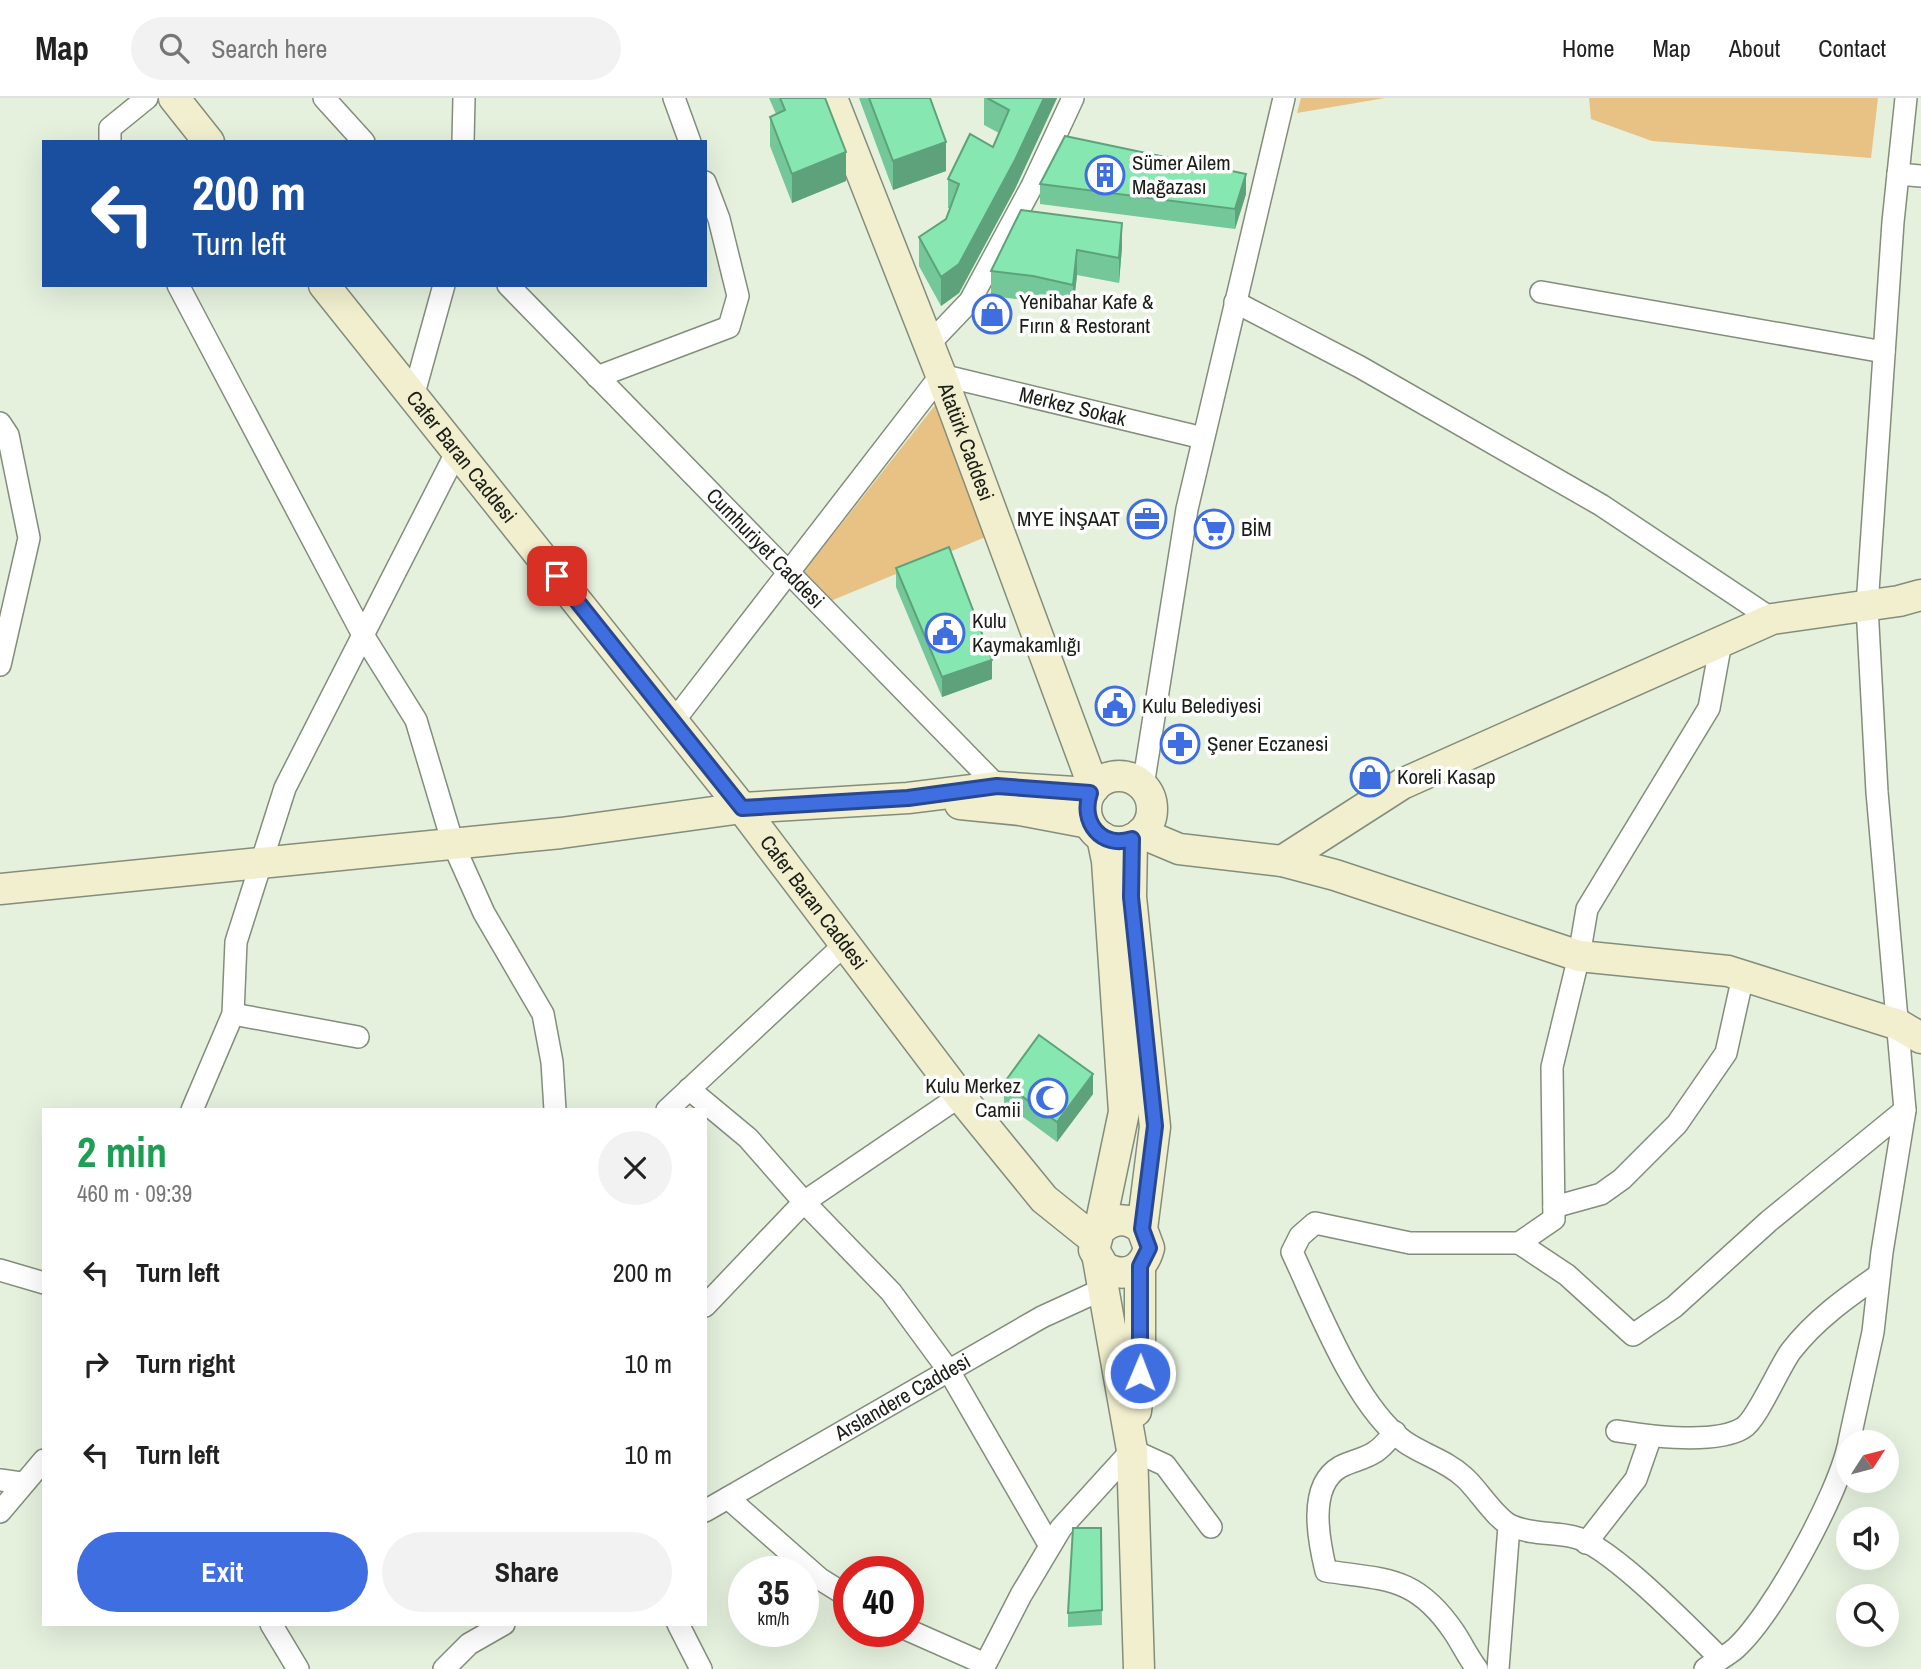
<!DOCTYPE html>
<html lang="en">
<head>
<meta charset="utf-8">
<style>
	body { margin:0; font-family:"Archivo Narrow",sans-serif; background:#f2f2f2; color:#222; height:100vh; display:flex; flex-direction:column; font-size:26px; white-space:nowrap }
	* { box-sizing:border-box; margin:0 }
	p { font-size:23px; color:#767676 }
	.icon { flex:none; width:38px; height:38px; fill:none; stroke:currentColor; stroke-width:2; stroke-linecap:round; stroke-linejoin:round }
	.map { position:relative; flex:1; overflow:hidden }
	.sheet { position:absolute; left:42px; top:1010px; width:665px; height:518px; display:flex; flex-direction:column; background:#fff; border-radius:0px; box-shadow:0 7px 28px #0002 }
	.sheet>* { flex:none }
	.hud { position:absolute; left:42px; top:42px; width:665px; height:147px; border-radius:0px; box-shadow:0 7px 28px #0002; background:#1a4fa0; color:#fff; overflow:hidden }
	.needle { width:46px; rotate:54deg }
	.tools { position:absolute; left:1836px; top:1332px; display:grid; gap:14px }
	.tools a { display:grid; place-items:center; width:63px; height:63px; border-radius:50%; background:#fff; box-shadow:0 7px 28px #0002; font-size:35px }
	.speed { position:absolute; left:728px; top:1458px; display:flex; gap:14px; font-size:35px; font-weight:700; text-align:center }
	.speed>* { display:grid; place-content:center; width:91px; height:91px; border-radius:50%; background:#fff; box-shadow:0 7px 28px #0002; line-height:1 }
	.speed small { font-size:18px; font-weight:400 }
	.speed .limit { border:10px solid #d22; background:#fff; color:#111 }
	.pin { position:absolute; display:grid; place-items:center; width:60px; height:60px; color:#fff; margin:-30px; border-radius:14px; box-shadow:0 4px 10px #0006 }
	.me { position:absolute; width:77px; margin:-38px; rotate:1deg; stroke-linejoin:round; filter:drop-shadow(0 0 5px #0008) }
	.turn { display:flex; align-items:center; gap:24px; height:147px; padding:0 35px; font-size:32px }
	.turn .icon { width:91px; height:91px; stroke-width:2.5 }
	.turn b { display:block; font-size:49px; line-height:60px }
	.round { display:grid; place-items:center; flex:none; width:74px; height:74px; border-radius:37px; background:#f2f2f2 }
	.head { display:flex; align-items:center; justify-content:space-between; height:119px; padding:0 35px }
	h1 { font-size:42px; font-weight:700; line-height:52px; color:#1e9e55 }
	.button { display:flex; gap:14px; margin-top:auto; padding:14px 35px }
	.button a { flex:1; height:80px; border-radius:42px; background:#3e6edf; color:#fff; font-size:28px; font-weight:700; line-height:80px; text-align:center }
	.button a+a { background:#f2f2f2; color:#222 }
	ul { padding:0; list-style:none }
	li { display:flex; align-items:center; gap:21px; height:91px; padding:0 35px }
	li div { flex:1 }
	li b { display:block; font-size:26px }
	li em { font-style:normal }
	header { display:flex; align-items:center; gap:42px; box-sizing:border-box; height:98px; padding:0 35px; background:#fff; border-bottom:2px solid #e0e0e0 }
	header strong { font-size:33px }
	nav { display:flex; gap:38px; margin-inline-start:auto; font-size:24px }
	.search { width:490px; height:63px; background:#f2f2f2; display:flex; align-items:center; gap:18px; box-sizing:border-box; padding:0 24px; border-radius:38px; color:#767676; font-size:26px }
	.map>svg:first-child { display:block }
</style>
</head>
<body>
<header>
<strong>Map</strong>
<div class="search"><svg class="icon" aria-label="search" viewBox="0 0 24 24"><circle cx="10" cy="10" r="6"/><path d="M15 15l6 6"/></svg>Search here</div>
<nav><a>Home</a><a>Map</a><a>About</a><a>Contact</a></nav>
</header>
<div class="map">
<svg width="1921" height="1571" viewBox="0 0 1921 1571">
	<rect width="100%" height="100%" fill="#e5f1dd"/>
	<g fill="#e8c184">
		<polygon points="1301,0 1385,0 1297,15"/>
		<polygon points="1589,0 1878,0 1871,60 1652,43 1591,21"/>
		<polygon points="936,306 993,436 828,504 802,476"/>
	</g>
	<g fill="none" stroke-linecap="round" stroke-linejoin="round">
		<defs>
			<g id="street">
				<polyline points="324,0 364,44"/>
				<polyline points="674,0 690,44"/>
				<polyline points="110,44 110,30 147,0"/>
				<polyline points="463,44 464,0"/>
				<polyline points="1898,76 1921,78"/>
				<polyline points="178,187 363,537 416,622 453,746 484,815 543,916 552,964 555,1012"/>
				<path id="s1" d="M 508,187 L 1004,695"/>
				<polyline points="1541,194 1884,254"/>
				<polyline points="1235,204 1360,269 1601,407 1772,521"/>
				<polyline points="929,246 970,203 1032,88 1073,0"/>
				<polyline points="597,279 729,229 738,198 719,121 705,84"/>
				<polyline points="413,299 444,187"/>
				<polyline points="0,325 8,337 29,440 0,567"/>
				<path id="s2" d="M 673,624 L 941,277 L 1203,340"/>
				<polyline points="1143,688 1187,411 1284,0"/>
				<polyline points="233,916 358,939"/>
				<polyline points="689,991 748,1040 804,1104 891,1194 949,1273 1050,1448"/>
				<polyline points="192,1012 233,916 236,844 285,690 457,353"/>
				<polyline points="667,1012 845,846"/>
				<polyline points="1554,1109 1601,1096 1622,1081 1677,1026 1726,955 1743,878"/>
				<polyline points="1519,1145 1567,1177 1633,1237 1674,1209 1769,1123 1905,1012"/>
				<polyline points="0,1172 44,1185"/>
				<polyline points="705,1208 804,1104 960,998"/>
				<path d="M 1617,1333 C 1649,1338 1715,1347 1743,1330 C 1757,1322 1779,1269 1791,1253 C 1815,1222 1847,1199 1879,1177"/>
				<path d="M 1395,1334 C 1389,1341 1383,1349 1375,1354 C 1365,1361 1351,1363 1340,1369 C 1307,1388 1319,1444 1326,1473 C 1387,1482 1416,1478 1454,1534 C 1462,1546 1468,1559 1477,1571"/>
				<polyline points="1849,1344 1873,1234 1882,1154 1905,1012 1877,694 1867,508 1893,124 1906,0"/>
				<polyline points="0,1382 21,1385"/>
				<polyline points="728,1400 820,1481 849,1499"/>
				<path id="s3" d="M 705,1413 L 1042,1219 L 1103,1191"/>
				<polyline points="0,1414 44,1362"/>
				<polyline points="1586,1445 1636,1381 1651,1338"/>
				<polyline points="271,1526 298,1571"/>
				<polyline points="678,1526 701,1571"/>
				<polyline points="908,1532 985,1566"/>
				<path d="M 1720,1560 C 1691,1532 1610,1447 1574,1439 C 1554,1434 1532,1437 1512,1428 C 1496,1422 1478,1391 1464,1379 C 1447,1363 1424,1357 1405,1344 C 1355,1308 1318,1209 1292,1154 L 1300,1138 L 1315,1125 L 1410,1145 L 1519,1145 L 1554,1121 L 1552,969 L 1579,858 L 1587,811 L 1709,610 L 1721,544"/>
				<polyline points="444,1571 469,1546 504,1526"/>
				<polyline points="983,1571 1021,1497 1061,1430 1132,1352 1165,1367 1211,1429"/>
				<polyline points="1498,1571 1509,1428"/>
				<path d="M 1705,1571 C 1715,1564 1727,1558 1736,1550 C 1773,1516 1837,1398 1848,1349"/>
			</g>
			<g id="secondary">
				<polyline points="174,0 209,44"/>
				<path id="s4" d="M 832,0 L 941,277 L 1094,690"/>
				<path id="s5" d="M 324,187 L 742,710 L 960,998 L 1044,1101 L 1095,1142"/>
				<circle cx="1119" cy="711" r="33"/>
				<polyline points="960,706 1020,712 1089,725"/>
				<polyline points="1141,735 1179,751 1282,763 1335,777 1579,858 1728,873 1899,927 1921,940"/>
				<path d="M 1132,741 L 1131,799 L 1155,1029 L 1142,1131 L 1149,1150 C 1143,1173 1124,1181 1104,1169 L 1094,1152 L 1099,1133 C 1113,1119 1128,1119 1142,1131"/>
				<polyline points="1282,763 1402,686 1772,521 1899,503 1921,497"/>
				<polyline points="0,791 561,735 742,710 908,700 997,689 1090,695"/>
				<polyline points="1099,1133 1124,1014 1107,763 1102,739"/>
				<polyline points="1098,1161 1132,1352 1139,1571"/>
				<polyline points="1136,1313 1140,1275 1140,1168"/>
			</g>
		</defs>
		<use href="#street" stroke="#838d7b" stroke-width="24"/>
		<use href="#secondary" stroke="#838d7b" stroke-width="33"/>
		<use href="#street" stroke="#fff" stroke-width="21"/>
		<use href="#secondary" stroke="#f2efcf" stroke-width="30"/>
	</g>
	<g fill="#73c798">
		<polygon points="769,0 825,0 846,83 792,105 770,48 770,19 776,16"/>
		<polygon points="859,0 930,0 946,73 893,92"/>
		<polygon points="984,0 1057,0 1015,91 959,195 941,208 919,168 919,139 946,121 950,110 948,110 948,81 993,49 999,35 984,27"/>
		<polygon points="1040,86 1246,96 1235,131 1040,106"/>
		<polygon points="1021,112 1122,149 1119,185 1077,177 1073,212 1033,203 991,198 991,173"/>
		<polygon points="896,470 992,581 942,599 896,489"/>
		<polygon points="1004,985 1093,996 1057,1044 1004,1005"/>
		<polygon points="1101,1430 1102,1527 1068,1529 1068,1515"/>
	</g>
	<g fill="#5ea27c">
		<polygon points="1044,0 1057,0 1015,91 959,195 941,208 941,179"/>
		<polygon points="946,44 946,73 893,92 893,63"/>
		<polygon points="846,54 846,83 792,105 792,76"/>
		<polygon points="1246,76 1246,96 1235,131 1235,111"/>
		<polygon points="1122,125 1122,149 1119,185 1119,160"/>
		<polygon points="1077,152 1077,177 1073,212 1073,187"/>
		<polygon points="992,562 992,581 942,599 942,579"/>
		<polygon points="1093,976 1093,996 1057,1044 1057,1024"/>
	</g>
	<g fill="#86e7b1" stroke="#5ea27c" stroke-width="2">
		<polygon points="780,0 825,0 846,54 792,76 770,19 785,12"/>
		<polygon points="869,0 930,0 946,44 893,63"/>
		<polygon points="987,0 1044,0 1015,62 959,166 941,179 919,139 946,121 959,86 948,81 970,36 993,49 1009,12"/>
		<polygon points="1065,38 1246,76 1235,111 1040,86"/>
		<polygon points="1021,112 1122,125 1119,160 1077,152 1073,187 1033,178 991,173"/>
		<polygon points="949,449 992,562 942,579 896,470"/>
		<polygon points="1039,937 1093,976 1057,1024 1004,985"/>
		<polygon points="1073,1430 1101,1430 1102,1512 1068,1515"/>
	</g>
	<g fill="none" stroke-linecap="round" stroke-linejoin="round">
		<defs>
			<path id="route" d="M 557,478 L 742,710 L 908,700 L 997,688 L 1090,695 C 1080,724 1101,751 1132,741 L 1131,799 L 1155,1028 L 1142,1131 L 1149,1150 L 1140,1168 L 1140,1275"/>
		</defs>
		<use href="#route" stroke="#284891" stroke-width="18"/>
		<use href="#route" stroke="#3e6edf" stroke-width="12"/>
	</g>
	<defs>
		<symbol id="building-ring" viewBox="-11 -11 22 22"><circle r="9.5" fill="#fff" stroke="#3e6edf" stroke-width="1.5"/><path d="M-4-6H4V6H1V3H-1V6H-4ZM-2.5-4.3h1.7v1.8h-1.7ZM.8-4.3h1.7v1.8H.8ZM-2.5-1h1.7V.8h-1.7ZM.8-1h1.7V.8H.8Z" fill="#3e6edf"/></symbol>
		<symbol id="shop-ring" viewBox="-11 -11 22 22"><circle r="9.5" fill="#fff" stroke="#3e6edf" stroke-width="1.5"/><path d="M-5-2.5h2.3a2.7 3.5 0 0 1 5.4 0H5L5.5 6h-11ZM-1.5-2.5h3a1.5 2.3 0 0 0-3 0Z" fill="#3e6edf"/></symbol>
		<symbol id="office-ring" viewBox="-11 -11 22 22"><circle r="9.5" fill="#fff" stroke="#3e6edf" stroke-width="1.5"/><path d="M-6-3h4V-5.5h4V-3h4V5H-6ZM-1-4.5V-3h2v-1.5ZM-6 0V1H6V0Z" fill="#3e6edf"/></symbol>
		<symbol id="supermarket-ring" viewBox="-11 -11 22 22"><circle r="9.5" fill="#fff" stroke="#3e6edf" stroke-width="1.5"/><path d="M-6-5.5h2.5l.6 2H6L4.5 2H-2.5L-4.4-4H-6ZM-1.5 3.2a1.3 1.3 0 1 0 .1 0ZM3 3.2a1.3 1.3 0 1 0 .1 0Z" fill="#3e6edf"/></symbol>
		<symbol id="civic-ring" viewBox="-11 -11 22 22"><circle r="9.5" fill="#fff" stroke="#3e6edf" stroke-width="1.5"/><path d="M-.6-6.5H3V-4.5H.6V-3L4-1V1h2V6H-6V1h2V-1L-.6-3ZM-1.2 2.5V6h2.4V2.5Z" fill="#3e6edf"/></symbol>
		<symbol id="pharmacy-ring" viewBox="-11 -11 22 22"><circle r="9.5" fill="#fff" stroke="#3e6edf" stroke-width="1.5"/><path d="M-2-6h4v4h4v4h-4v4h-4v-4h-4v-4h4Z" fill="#3e6edf"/></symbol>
		<symbol id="mosque-ring" viewBox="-11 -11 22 22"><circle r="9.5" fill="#fff" stroke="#3e6edf" stroke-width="1.5"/><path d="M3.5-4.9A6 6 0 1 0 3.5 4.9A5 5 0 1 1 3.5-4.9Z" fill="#3e6edf"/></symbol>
	</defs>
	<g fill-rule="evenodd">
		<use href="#building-ring" x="1083" y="55" width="44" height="44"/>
		<use href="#shop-ring" x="970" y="194" width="44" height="44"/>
		<use href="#office-ring" x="1125" y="399" width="44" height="44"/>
		<use href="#supermarket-ring" x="1192" y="409" width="44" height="44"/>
		<use href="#civic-ring" x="923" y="513" width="44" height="44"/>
		<use href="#civic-ring" x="1093" y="586" width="44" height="44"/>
		<use href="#pharmacy-ring" x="1158" y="624" width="44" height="44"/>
		<use href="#shop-ring" x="1348" y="657" width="44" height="44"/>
		<use href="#mosque-ring" x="1026" y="978" width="44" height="44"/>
	</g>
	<g text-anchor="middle" stroke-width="7" stroke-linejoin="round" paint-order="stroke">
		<g font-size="21" fill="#1a1e17" stroke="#fff" text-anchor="start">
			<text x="1132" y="72">Sümer Ailem<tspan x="1132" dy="24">Mağazası</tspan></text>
			<text x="1019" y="211">Yenibahar Kafe &amp;<tspan x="1019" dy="24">Fırın &amp; Restorant</tspan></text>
			<text x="1120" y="428" text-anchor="end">MYE İNŞAAT</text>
			<text x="1241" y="438">BİM</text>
			<text x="972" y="530">Kulu<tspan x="972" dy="24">Kaymakamlığı</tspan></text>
			<text x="1142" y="615">Kulu Belediyesi</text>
			<text x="1207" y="653">Şener Eczanesi</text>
			<text x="1397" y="686">Koreli Kasap</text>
			<text x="1021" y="995" text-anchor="end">Kulu Merkez<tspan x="1021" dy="24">Camii</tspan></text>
		</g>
		<g font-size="21" fill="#1a1e17" stroke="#fff">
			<text dy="7" stroke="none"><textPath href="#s2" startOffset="574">Merkez Sokak</textPath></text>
			<text dy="7" stroke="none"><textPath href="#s4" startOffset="369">Atatürk Caddesi</textPath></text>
			<text dy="7" stroke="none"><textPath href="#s5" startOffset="220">Cafer Baran Caddesi</textPath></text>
			<text dy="7" stroke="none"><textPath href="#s1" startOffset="368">Cumhuriyet Caddesi</textPath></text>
			<text dy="7" stroke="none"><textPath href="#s5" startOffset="788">Cafer Baran Caddesi</textPath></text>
			<text dy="7" stroke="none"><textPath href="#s3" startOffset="228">Arslandere Caddesi</textPath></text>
		</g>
	</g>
</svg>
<div class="tools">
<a><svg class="needle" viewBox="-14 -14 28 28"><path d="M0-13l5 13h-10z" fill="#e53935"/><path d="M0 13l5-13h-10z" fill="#767676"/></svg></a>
<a><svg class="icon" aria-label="sound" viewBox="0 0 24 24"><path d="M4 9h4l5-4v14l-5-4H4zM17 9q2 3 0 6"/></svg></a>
<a><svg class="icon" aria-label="search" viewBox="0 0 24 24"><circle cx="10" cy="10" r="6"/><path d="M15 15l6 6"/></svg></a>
</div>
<div class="speed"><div>35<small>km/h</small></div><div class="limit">40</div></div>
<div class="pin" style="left:557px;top:478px;background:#d93025"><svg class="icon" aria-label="arrive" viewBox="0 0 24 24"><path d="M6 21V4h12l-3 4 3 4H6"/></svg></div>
<svg class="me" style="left:1140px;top:1275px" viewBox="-20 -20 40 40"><circle r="17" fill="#3e6edf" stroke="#fff" stroke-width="3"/><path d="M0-11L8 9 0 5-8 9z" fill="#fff"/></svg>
<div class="hud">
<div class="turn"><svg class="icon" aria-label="left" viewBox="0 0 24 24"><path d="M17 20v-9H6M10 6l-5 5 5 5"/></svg><div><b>200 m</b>Turn left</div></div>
</div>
<section class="sheet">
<div class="head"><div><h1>2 min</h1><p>460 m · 09:39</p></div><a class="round"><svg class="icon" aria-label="close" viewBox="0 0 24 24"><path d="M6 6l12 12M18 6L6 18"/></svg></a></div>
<ul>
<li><svg class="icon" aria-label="left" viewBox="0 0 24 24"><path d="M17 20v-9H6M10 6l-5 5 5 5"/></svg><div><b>Turn left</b></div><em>200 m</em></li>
<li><svg class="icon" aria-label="right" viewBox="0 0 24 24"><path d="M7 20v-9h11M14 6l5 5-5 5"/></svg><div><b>Turn right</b></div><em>10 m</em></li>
<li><svg class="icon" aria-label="left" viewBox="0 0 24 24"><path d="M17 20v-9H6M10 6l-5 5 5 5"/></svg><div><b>Turn left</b></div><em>10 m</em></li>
</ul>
<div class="button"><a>Exit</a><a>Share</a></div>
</section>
</div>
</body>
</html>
